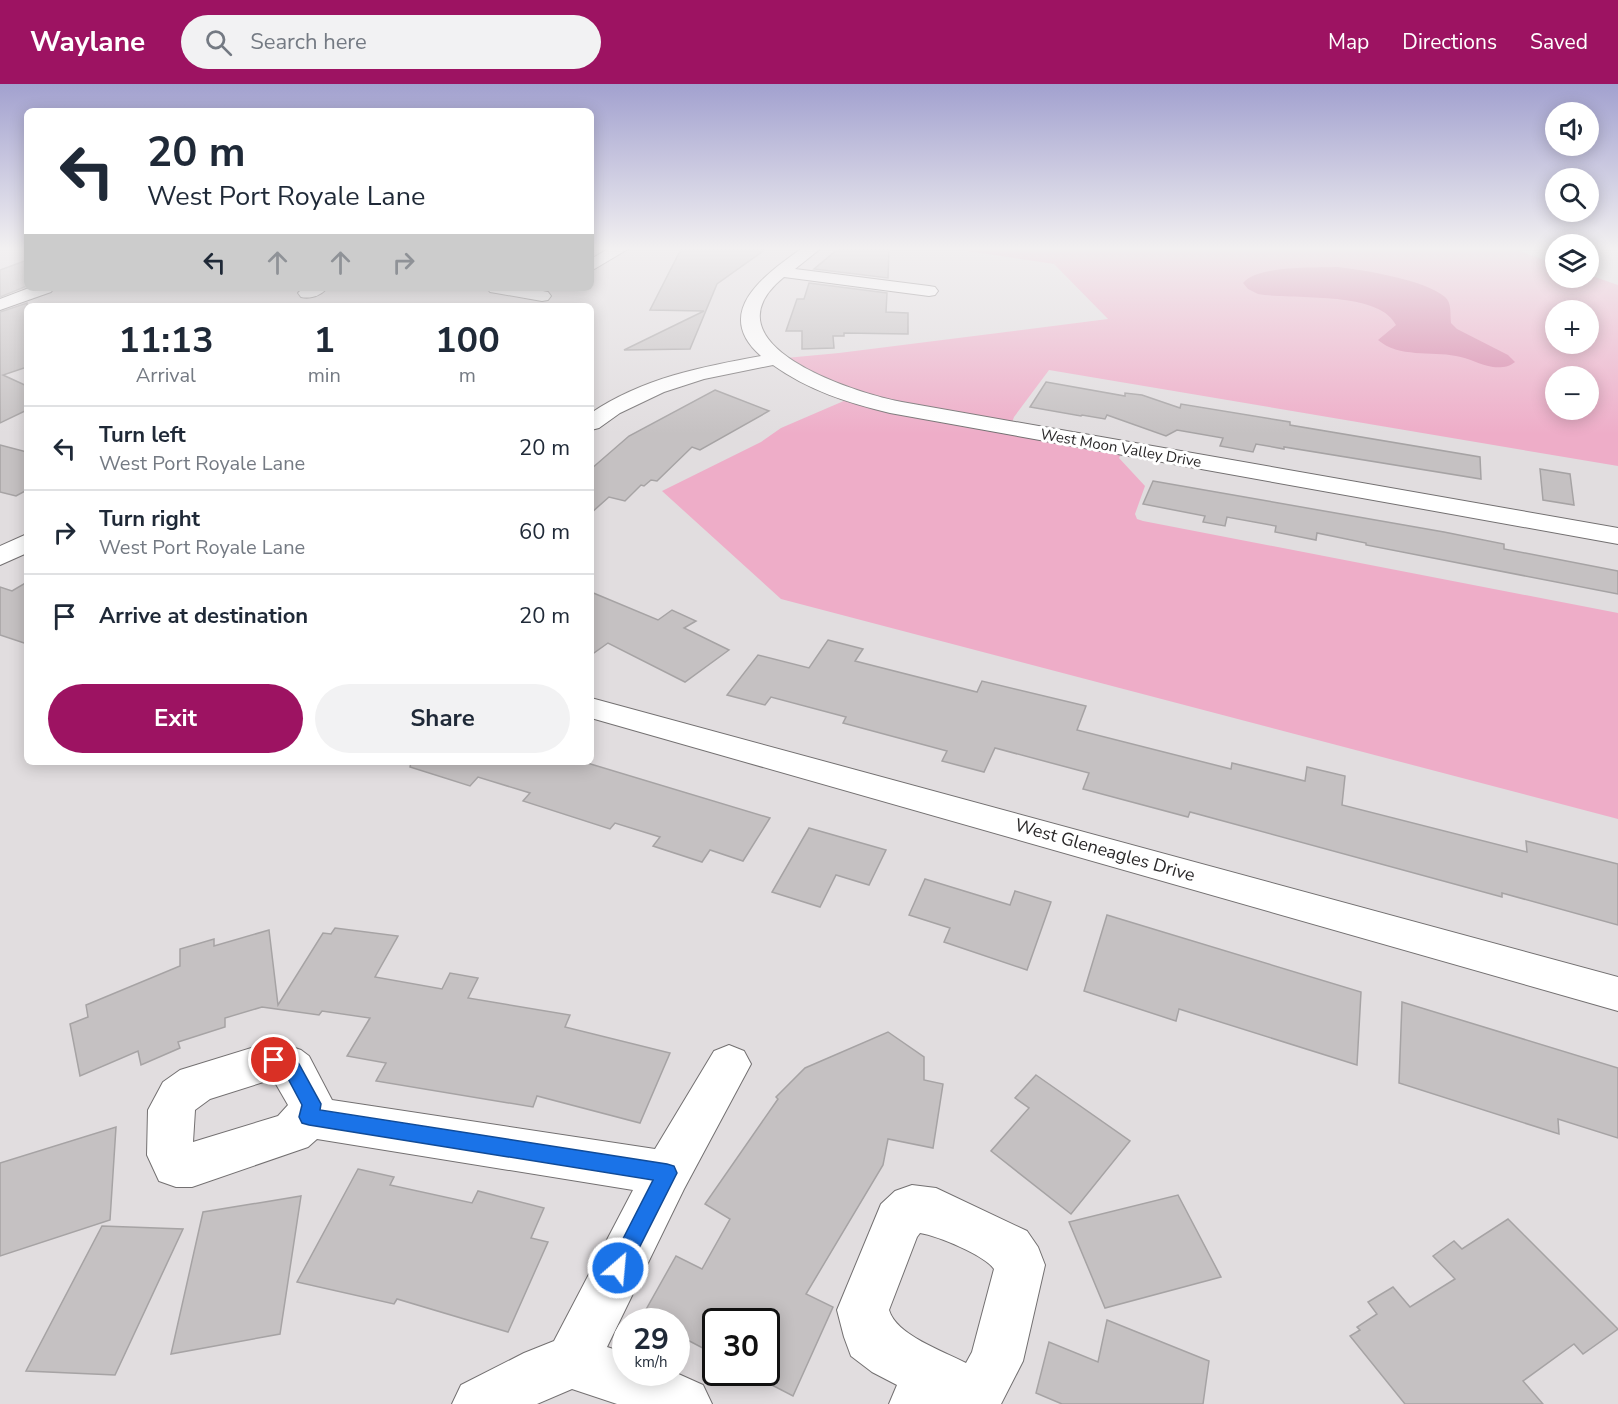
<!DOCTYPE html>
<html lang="en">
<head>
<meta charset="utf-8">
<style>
	body { margin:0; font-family:"Nunito Sans",sans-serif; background:#f2f2f3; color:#1f2937; height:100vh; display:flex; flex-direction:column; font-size:22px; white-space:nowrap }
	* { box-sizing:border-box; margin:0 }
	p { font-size:20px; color:#747a83 }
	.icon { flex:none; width:33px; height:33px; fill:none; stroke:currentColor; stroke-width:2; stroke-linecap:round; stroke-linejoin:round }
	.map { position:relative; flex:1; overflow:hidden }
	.sheet { position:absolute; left:24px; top:219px; width:570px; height:462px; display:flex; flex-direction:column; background:#fff; border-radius:9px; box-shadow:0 3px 15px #0003 }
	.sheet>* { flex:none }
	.top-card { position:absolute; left:24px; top:24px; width:570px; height:183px; border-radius:9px; box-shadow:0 3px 15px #0003; background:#fff; color:#1f2937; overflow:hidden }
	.fabs { position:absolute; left:1545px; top:18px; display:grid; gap:12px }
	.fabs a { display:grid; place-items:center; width:54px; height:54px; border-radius:50%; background:#fff; box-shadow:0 3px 15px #0003; font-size:30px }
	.speed { position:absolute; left:612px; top:1224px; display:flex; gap:12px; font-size:30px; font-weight:700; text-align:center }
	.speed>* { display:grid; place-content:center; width:78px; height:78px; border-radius:50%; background:#fff; box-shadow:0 3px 15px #0003; line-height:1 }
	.speed small { font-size:15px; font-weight:400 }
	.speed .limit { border:3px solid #111; border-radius:9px; background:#fff; color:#111 }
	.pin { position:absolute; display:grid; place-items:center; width:51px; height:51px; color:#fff; margin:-26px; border:3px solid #fff; border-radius:50%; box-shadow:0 2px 6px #0007 }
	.me { position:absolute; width:66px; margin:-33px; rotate:27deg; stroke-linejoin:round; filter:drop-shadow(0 0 4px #0008) }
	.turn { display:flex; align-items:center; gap:21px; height:126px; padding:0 24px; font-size:27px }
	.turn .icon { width:78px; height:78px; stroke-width:2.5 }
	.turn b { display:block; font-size:42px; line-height:51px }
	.lanes { display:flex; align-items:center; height:57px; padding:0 24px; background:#0003; justify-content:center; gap:30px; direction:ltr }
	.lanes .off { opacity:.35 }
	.eta { display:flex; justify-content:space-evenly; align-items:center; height:102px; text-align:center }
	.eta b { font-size:36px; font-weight:700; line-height:42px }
	.button { display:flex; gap:12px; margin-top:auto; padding:12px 24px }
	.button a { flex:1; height:69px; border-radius:36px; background:#9d1362; color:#fff; font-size:24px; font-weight:700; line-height:69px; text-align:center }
	.button a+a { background:#f2f2f3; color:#1f2937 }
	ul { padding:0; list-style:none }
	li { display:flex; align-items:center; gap:18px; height:84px; padding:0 24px; border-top:2px solid #e0e1e3 }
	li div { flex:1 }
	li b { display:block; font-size:22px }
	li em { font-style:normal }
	header { display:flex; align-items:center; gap:36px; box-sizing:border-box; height:84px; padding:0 30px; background:#9d1362; color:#fff }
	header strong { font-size:28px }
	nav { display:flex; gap:33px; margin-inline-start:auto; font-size:21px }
	.search { width:420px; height:54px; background:#f2f2f3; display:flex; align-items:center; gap:15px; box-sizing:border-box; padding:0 21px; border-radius:33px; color:#747a83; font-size:22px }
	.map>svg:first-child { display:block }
</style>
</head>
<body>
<header>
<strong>Waylane</strong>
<div class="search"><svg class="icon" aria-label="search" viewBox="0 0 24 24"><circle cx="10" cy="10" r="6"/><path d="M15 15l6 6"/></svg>Search here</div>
<nav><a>Map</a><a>Directions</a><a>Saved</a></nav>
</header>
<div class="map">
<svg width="1618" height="1320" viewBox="0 0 1618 1320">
	<rect width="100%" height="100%" fill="#e1dddf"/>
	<path fill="#eeadc8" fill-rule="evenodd" d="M 954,165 L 1514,165 L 1555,180 L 1556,194 L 1588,194 L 1589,191 L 1618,201 L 1618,382 L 1049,286 L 1014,333 L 1010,344 L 1124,364 L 1119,374 L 1145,402 L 1135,430 L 1137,435 L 1143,437 L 1618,529 L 1618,735 L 781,515 L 662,407 L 761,358 L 781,344 L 853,313 L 775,275 L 839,269 L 1108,235 L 1054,180 ZM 1556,226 L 1588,226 L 1588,260 L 1556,260 ZM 1556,292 L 1588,292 L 1588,326 L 1556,326 Z"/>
	<path fill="#d984a9" d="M 1338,183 C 1363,186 1426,196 1445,213 C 1452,219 1450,230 1451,239 L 1457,245 L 1508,271 L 1515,278 C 1509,283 1501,284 1493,283 C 1480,281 1469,274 1456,272 C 1431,267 1399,274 1378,256 L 1396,241 C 1379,206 1293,216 1258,210 L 1248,205 L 1243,199 C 1258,181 1315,184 1338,183 Z"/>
	<g fill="#c5c1c2" stroke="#a6a3a4" stroke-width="1.5">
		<polygon points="681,165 766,165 717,200 690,265 624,266 704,227 650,226"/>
		<polygon points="838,165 889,165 888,194 814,185"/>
		<polygon points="27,176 27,202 0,213 0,186"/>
		<polygon points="809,199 887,209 886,228 908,229 908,250 844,249 844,252 833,252 834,264 802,265 802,247 786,247 797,215 804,215"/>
		<polygon points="27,219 27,283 3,291 27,302 27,326 0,339 0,228"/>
		<polygon points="1046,298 1125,312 1125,309 1142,311 1180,324 1181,320 1290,338 1290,341 1480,373 1481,395 1284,363 1284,365 1256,360 1253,368 1220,362 1223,354 1177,346 1166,352 1107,331 1105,335 1082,331 1081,332 1030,323"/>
		<polygon points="715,306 769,327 700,366 692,363 657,397 651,396 644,402 641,401 625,417 609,413 591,429 591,385 629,352"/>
		<polygon points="0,361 27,368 27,406 16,412 0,408"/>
		<polygon points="1540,385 1570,390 1574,421 1543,416"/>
		<polygon points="1153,397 1444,448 1504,460 1504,465 1618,487 1618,510 1366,461 1366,459 1317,449 1316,456 1275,448 1276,442 1227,433 1225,442 1203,438 1205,432 1143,420"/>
		<polygon points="27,498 27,560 0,551 0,503 12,507"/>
		<polygon points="591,508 658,536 672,526 696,537 684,544 729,566 685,598 608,559 591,571"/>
		<polygon points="828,556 863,565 855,577 977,608 982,597 1086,622 1077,646 1231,685 1232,679 1305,697 1307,683 1345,692 1342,721 1527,768 1526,757 1618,780 1618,841 1502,809 1502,813 1190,728 1188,733 1083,705 1089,689 995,664 984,688 942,677 947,667 843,639 846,633 771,613 765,621 727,611 758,571 809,584"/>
		<polygon points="411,678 584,678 770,734 743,777 710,766 702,778 653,762 660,753 615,739 610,745 523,717 530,709 478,693 470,702 410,683"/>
		<polygon points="809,744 886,766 869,801 836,791 820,823 772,808"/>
		<polygon points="925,795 1010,821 1015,807 1051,818 1027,886 944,858 950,844 909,831"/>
		<polygon points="1107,831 1361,908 1357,981 1179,925 1176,937 1084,907"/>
		<polygon points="335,844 398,852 375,893 442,905 450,889 478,894 468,914 570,931 565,943 670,969 640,1039 537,1012 533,1023 376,997 386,979 347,972 370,934 322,927 319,931 262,923 225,934 225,943 178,958 180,964 141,981 138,967 80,992 70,940 88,933 86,921 180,882 180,865 214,855 214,862 269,846 278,921 323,849 331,850"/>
		<polygon points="1402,918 1618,984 1618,1054 1558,1035 1559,1050 1399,999"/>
		<polygon points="888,948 924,973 924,996 943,1000 933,1064 888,1055 883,1081 806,1210 833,1223 793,1312 766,1298 766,1238 716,1238 716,1271 676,1250 676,1238 639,1238 676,1172 702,1185 730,1135 705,1120 778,1015 776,1013 805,984"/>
		<polygon points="1036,991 1130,1057 1071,1130 991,1067 1029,1024 1015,1014"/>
		<polygon points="116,1043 110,1136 0,1172 0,1079"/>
		<polygon points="358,1085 394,1093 390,1101 472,1119 478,1107 544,1124 531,1154 548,1158 508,1248 397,1215 394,1220 297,1198"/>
		<polygon points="1178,1111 1221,1193 1105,1224 1069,1138"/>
		<polygon points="301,1112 280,1250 171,1270 203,1128"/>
		<polygon points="1508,1135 1618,1245 1583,1270 1574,1260 1523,1297 1543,1320 1405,1320 1350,1252 1360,1246 1357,1243 1377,1230 1368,1218 1393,1203 1410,1223 1455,1195 1433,1172 1454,1157 1462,1165"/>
		<polygon points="102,1142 183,1145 115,1291 26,1287"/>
		<polygon points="1107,1236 1209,1277 1203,1320 1062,1320 1036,1309 1049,1258 1098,1278"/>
	</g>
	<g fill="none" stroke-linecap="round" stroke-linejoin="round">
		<defs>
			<g id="minor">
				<polygon points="608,165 628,165 591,187 591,175"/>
				<path d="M 801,165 L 820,165 L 795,185 L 929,202 L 935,203 L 938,207 L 935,211 L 929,212 L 784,193 C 701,260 854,309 902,318 L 1618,444 L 1618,460 L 890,329 C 848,319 808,306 773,281 L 704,295 L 664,308 L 620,329 L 599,344 L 591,346 L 591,329 C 643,294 701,283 761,272 C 711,228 766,190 801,165 Z"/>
				<polygon points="29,204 54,204 51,208 0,226 0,215"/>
				<path d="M 303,204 L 327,204 C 321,212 310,215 301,213 L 298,209 Z"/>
				<polygon points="487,204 527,204 548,208 551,212 548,216 542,217 496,209 490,208"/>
				<polygon points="27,450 27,469 0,481 0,462"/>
				<polygon points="591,614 1618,893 1618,927 591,634"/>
				<path d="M 274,957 L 301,966 L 309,972 L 332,1016 L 655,1065 L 714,967 L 729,961 L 744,967 L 751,980 L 684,1105 L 607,1263 L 626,1269 L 626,1288 L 674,1288 L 703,1301 L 712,1320 L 617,1320 L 572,1305 L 537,1320 L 452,1320 L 461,1301 L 524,1269 L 554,1257 L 633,1106 L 317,1055 L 308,1063 L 192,1103 L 176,1103 L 159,1097 L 147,1071 L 148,1026 L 163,998 L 180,986 ZM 273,995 L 288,1021 L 278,1032 L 193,1058 L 195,1026 L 210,1015 Z"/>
				<path d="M 912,1101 L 936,1104 L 1027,1147 L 1038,1163 L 1045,1181 L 1023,1277 L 1001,1320 L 889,1320 L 897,1301 L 872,1288 L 851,1272 L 844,1253 L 837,1226 L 881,1120 L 895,1107 ZM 920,1149 C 938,1152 984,1171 994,1185 L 972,1268 L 966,1279 C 943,1267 896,1251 889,1226 L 917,1153 Z"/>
			</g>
		</defs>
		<use href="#minor" stroke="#737071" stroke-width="2"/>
		<use href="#minor" fill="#fff" fill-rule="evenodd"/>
	</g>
	<linearGradient id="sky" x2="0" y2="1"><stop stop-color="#a2a1cf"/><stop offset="0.47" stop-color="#f2f0f1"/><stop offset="1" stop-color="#f2f0f1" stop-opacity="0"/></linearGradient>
	<rect width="1618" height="350" fill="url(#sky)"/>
	<polygon fill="#1a73e8" stroke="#114b97" stroke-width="1.5" points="274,968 292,973 299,980 321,1020 320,1026 667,1080 674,1082 677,1089 625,1192 618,1195 611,1192 608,1184 653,1096 309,1041 302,1039 299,1033 302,1021 286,991 281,985 268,982 265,976 268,971"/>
	<g text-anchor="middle" stroke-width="6" stroke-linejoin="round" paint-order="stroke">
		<g font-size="15" fill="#2a2829" stroke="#fff">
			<text transform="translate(1121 364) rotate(10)" y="5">West Moon Valley Drive</text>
		</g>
		<g font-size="18" fill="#2a2829" stroke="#fff">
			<text transform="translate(1105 766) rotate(16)" y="6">West Gleneagles Drive</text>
		</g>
	</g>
</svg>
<div class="fabs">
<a><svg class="icon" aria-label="sound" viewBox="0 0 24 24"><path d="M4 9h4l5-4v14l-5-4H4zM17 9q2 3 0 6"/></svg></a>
<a><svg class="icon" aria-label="search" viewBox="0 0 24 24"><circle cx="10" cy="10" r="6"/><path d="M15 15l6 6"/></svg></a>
<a><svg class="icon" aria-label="layers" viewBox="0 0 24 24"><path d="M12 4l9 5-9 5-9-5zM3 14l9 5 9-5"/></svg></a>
<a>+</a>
<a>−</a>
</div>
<div class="speed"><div>29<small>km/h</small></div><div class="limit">30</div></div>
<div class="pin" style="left:274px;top:976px;background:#d93025"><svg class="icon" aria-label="arrive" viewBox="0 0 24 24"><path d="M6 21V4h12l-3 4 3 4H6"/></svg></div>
<svg class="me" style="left:618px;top:1184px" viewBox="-20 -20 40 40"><circle r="17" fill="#1a73e8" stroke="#fff" stroke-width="3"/><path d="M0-11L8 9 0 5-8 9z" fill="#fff"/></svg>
<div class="top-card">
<div class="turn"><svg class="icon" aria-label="left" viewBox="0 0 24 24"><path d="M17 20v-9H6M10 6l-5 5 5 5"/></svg><div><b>20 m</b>West Port Royale Lane</div></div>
<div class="lanes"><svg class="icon" aria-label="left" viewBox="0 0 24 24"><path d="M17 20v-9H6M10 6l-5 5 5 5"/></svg><svg class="icon off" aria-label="ahead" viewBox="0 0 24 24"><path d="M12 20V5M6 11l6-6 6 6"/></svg><svg class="icon off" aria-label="ahead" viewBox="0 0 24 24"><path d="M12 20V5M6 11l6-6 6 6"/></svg><svg class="icon off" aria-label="right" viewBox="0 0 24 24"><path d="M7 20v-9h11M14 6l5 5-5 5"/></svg></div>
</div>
<section class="sheet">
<div class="eta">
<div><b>11:13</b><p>Arrival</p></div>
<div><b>1</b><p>min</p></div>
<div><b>100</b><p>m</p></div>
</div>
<ul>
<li><svg class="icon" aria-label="left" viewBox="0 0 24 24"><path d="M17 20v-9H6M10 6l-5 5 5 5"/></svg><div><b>Turn left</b><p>West Port Royale Lane</p></div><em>20 m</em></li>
<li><svg class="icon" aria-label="right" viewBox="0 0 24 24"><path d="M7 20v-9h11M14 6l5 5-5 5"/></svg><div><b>Turn right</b><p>West Port Royale Lane</p></div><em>60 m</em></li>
<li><svg class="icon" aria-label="arrive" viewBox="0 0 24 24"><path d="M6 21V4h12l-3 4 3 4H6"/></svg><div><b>Arrive at destination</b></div><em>20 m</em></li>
</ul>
<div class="button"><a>Exit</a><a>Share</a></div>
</section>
</div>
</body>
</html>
